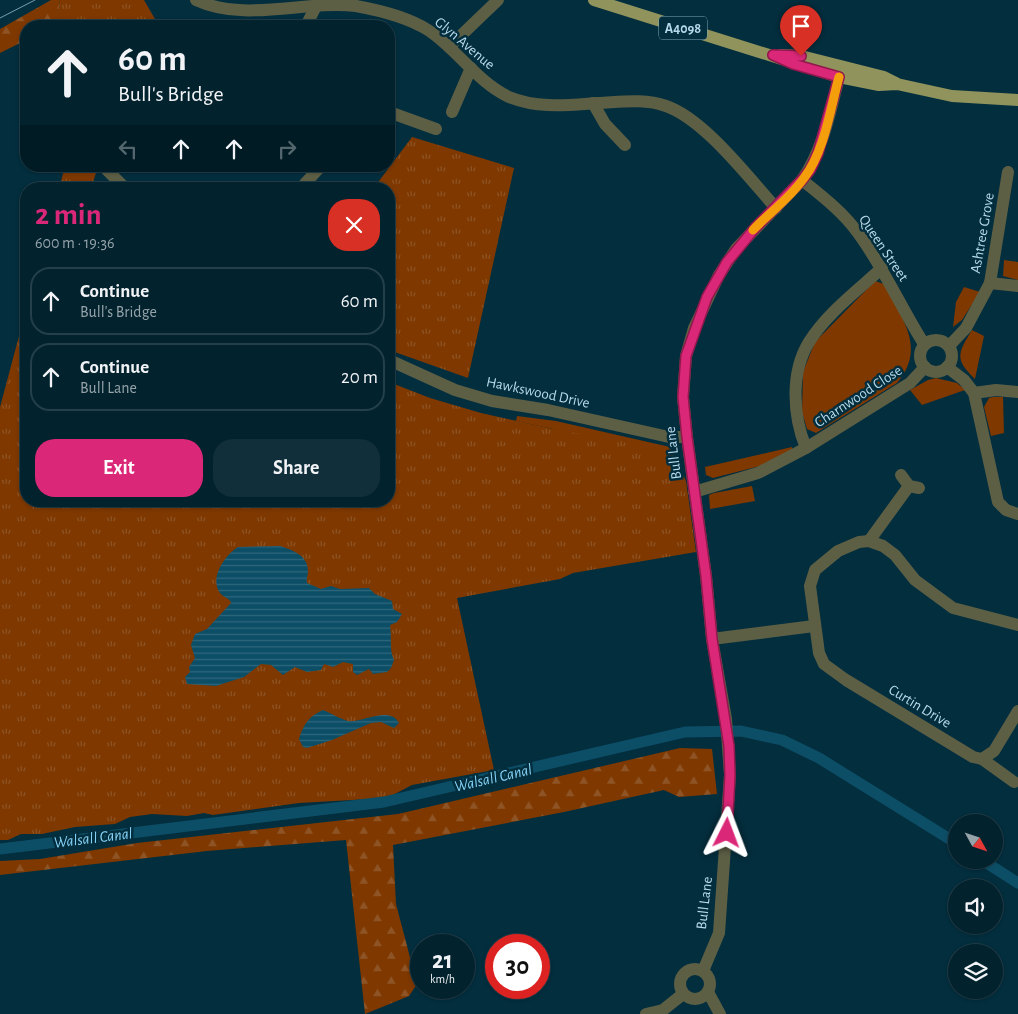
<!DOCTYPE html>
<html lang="en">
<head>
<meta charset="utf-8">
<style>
	body { margin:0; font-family:"Alegreya Sans",sans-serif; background:#102f3a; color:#f1f3f6; height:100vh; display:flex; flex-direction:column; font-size:19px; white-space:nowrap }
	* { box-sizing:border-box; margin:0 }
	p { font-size:16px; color:#96a4aa }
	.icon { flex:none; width:28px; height:28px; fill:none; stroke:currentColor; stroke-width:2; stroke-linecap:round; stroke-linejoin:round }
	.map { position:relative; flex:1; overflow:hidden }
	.drawer { position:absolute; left:20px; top:182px; width:375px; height:325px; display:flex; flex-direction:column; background:#02222e; border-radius:20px; box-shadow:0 1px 4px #0004,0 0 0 1px #233f4a }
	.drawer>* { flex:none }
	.hud { position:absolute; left:20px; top:20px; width:375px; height:152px; border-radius:20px; box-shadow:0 1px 4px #0004,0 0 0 1px #233f4a; background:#02222e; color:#f1f3f6; overflow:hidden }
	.needle { width:32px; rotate:130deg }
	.buttons { position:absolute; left:948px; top:814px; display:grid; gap:10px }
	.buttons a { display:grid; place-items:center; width:55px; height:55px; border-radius:50%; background:#02222e; box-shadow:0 1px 4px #0004,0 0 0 1px #233f4a; font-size:25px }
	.speed { position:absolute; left:410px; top:934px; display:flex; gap:10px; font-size:25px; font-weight:700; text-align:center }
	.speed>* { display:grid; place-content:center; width:65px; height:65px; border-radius:50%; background:#02222e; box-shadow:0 1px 4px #0004,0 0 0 1px #233f4a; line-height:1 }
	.speed small { font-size:12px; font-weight:400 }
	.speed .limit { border:8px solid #d22; background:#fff; color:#111 }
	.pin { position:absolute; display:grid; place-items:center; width:42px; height:42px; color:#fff; margin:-51px -21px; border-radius:50% 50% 50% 0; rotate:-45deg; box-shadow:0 0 5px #0007 }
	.pin .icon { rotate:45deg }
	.me { position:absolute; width:55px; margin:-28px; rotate:3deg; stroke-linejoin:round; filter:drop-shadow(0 0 4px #0008) }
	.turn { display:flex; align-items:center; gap:18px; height:105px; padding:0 15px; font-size:22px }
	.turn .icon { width:65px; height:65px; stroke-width:2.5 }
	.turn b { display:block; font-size:35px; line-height:42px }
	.lanes { display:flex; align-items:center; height:48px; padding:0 15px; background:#0003; justify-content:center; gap:25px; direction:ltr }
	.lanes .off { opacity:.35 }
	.round { display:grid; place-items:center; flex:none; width:52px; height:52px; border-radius:20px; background:#102f3a }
	.overview { display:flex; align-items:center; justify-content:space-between; height:85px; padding:0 15px }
	h1 { font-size:30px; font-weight:700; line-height:38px; color:#db2777 }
	.primary-button { display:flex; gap:10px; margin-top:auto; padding:10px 15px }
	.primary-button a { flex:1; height:58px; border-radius:20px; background:#db2777; color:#fff; font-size:20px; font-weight:700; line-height:58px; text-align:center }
	.primary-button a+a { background:#102f3a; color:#f1f3f6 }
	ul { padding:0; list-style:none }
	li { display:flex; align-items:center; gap:15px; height:68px; margin:0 10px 8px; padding:0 5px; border:2px solid #233f4a; border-radius:20px }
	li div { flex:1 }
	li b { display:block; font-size:19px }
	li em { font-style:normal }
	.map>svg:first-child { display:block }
</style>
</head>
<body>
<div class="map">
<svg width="1018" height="1014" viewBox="0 0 1018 1014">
	<defs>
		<pattern id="forest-firs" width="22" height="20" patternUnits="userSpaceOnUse" patternTransform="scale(1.25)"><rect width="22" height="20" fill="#7e3800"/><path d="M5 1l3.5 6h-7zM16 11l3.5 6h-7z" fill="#8e5425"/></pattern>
		<pattern id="park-tufts" width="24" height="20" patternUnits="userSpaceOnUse" patternTransform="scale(1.25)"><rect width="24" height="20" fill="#7e3800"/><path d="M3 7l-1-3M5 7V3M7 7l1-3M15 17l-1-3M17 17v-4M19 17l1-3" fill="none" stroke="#8e5425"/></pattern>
		<pattern id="water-rules" width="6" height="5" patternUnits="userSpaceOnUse" patternTransform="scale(1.25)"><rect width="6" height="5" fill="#0d4e67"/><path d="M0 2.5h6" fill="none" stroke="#2e677d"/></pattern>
	</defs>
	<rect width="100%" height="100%" fill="#032e3e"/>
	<g fill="#7e3800">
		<polygon points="1004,260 1018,262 1018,280 1003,276"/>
		<path d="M 875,281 L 884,284 C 902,319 927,348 897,383 L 816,433 L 807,429 L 802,412 L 803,372 L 815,342 Z"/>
		<polygon points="964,287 980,292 962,320 953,327 956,302"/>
		<path d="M 972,330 L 984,336 L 975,379 C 954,359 958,353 972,330 Z"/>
		<polygon points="936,378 957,383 965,390 922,405 910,390 928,380"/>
		<polygon points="993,397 1003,397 1004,433 991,436 984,407 989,398"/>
		<polygon points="517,416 556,421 670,447 686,481 670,471 553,429 516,421"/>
		<polygon points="792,447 792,451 764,465 713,478 706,475 705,467"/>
		<polygon points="752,486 755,501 710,509 709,495 714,493"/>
	</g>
	<g fill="url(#forest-firs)">
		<polygon points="51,0 59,0 60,5 55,26 26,26 26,40 0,53 0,29"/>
		<polygon points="680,748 712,749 717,794 679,797 664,790 564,812 393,845 396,904 417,984 409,996 365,1014 346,840 207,851 0,875 0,861 40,859 137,843 398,814"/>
	</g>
	<g fill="url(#park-tufts)">
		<polygon points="59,0 144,0 159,26 54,26 60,5"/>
		<polygon points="412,137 514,168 468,378 389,350 389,189 373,189"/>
		<polygon points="65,166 98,166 91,189 59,189"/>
		<polygon points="26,310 26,501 389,501 389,382 430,398 481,413 553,429 622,441 686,481 696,552 573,573 560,579 457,598 494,770 412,785 387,798 299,803 213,815 204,813 187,816 152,814 130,817 115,824 75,827 42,834 21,834 8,840 0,840 0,407"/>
	</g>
	<g fill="url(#water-rules)">
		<path d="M 280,546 C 292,550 308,555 308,571 C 308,576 306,579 307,583 L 321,589 L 331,586 L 340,589 L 369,588 L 375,594 L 392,601 L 393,609 L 402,614 L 397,622 L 390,625 C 392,637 389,650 394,660 L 391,668 L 387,672 L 373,674 L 369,669 L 357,675 L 353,672 L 353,664 L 343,662 L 333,667 L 324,664 L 321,670 L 307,672 L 295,667 L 283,675 L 271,665 L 261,664 L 244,677 L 216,686 L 187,684 L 185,677 L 190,672 L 189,667 L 195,658 L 191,645 L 195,634 L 207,629 L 231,603 C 230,598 224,598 220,593 C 209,578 225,555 238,547 Z"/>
		<path d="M 323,710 C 331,713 340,719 348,721 C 362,723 390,705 399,723 L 394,728 L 381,722 L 371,723 L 332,740 L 307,748 L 303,747 L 299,739 C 303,725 309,716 323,710 Z"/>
	</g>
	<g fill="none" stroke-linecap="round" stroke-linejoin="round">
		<g stroke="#0d4e67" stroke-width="11">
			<polyline points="0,849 384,802 685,732 741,731 782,740 819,758 956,843"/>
			<polyline points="982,860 1018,883"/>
		</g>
		<g stroke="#5d5f45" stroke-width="12">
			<path d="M 196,0 C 246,23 303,0 356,6 C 378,10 409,18 428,30 C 457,49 477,82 509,97 C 538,109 568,105 598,103 C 620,102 644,98 666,106 C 704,119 748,177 776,208"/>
			<polyline points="306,26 316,6"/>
			<polyline points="449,47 498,0"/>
			<polyline points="593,103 605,124 625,145"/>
			<polyline points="389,112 436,129"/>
			<polyline points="452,112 471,68"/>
			<polyline points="107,170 122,185"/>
			<path d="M 802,180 C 822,196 843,212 858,233 C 884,268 901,308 924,344"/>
			<polyline points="300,189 321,166"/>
			<polyline points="990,283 1018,286"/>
			<circle cx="936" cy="356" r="16"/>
			<polyline points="949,346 966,328 990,283 1008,172"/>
			<polyline points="389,360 455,390 492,401 548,410 669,437 687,437"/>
			<polyline points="947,367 964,380 974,393 998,502 1006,510 1018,514"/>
			<polyline points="974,393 996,390 1018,392"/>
			<path d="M 806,448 C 793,416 790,373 809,342 C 826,314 858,290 882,268"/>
			<polyline points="901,475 909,486 919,488"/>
			<polyline points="694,492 758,473 806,448 910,383 925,367"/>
			<polyline points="869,541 909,486"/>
			<polyline points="1018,625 953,608 915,580 895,555 883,546 869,541 859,542 838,551 815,570 810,586 819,653 824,664 846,680 973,757 982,759 994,751 1018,711"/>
			<polyline points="712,639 814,626"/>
			<polyline points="982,759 1014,782"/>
			<circle cx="695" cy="984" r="15"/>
			<path d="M 703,971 L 719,933 L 730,775 L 726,719 L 712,639 L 706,576 L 687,437 L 683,397 L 686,356 L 694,328 L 719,275 L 736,249 L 802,180 C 823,150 830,112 839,77 L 838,71 L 834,69"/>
			<polyline points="708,992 720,1014"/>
			<polyline points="646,1014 663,1010 683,994"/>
		</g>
		<g stroke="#91935c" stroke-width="12">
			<polyline points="594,0 839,77 879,85 897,84 952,96 1018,100"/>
			<polyline points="780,55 801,56 884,77 896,83"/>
		</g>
		<polyline stroke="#799fb0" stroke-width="1" points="0,18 35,0"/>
	</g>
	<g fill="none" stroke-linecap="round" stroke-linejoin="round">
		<defs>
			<polyline id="route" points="727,833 730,775 729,746 712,639 706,576 687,437 683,397 686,356 707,297 727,262 755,228 802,180 810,170 818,153 839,77 793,64 773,55 801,56"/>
		</defs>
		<use href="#route" stroke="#8e194d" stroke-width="12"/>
		<use href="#route" stroke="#db2777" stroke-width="9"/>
		<path stroke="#f59e0b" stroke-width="9" d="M 753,230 C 769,213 790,198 804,178 C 825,150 830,110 839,77"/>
	</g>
	<g text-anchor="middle" stroke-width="5" stroke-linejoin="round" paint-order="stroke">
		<rect fill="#032e3e" stroke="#80a6b7" stroke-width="1" x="659" y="16.5" width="48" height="23" rx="4"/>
		<g font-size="14" font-weight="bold" fill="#b6d9eb">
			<text x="683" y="33">A4098</text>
		</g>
		<g font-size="15" fill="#b6d9eb" stroke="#032e3e">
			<text transform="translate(465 43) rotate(40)" y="5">Glyn Avenue</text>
			<text transform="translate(982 233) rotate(-80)" y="5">Ashtree Grove</text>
			<text transform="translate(884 248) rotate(56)" y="5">Queen Street</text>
			<text transform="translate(538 392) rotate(12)" y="5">Hawkswood Drive</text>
			<text transform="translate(858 396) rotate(-33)" y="5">Charnwood Close</text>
			<text transform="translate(673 453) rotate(-97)" y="5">Bull Lane</text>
			<text transform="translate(920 706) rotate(31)" y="5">Curtin Drive</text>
			<text transform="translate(704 903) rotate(-83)" y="5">Bull Lane</text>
		</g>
		<g font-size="16" font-style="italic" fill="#87d4f9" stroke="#032e3e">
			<text transform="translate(493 777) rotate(-13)" y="6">Walsall Canal</text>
			<text transform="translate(93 837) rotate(-7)" y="6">Walsall Canal</text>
		</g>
	</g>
</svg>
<div class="buttons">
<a><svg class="needle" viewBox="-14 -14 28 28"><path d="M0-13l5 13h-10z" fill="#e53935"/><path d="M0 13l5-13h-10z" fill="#96a4aa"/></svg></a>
<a><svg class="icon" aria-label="sound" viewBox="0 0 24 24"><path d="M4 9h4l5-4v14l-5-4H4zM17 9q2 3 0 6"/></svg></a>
<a><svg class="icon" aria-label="layers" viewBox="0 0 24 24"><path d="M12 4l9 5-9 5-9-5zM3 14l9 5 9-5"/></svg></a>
</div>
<div class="speed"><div>21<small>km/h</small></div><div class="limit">30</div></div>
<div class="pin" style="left:801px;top:56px;background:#d93025"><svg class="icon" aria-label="arrive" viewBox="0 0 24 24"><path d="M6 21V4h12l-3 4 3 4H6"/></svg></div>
<svg class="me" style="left:727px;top:833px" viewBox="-20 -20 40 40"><path d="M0-17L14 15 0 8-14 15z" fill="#db2777" stroke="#fff" stroke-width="4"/></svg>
<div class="hud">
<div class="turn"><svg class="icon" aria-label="ahead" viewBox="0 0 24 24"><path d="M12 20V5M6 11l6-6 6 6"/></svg><div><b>60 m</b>Bull's Bridge</div></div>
<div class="lanes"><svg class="icon off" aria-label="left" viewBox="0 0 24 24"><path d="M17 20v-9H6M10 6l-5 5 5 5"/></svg><svg class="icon" aria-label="ahead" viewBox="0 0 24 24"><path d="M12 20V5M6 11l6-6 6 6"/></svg><svg class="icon" aria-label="ahead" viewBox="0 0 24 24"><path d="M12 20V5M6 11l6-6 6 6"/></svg><svg class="icon off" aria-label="right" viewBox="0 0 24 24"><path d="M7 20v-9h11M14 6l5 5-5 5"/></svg></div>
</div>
<section class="drawer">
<div class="overview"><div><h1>2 min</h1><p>600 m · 19:36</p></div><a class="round" style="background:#d93025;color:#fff"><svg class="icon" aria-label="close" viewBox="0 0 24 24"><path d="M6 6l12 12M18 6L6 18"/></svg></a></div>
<ul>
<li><svg class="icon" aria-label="ahead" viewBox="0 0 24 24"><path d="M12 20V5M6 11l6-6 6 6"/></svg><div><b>Continue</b><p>Bull's Bridge</p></div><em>60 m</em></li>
<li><svg class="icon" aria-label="ahead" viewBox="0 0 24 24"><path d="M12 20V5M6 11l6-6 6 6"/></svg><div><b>Continue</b><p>Bull Lane</p></div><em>20 m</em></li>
</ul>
<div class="primary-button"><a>Exit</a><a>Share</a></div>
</section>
</div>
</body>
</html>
